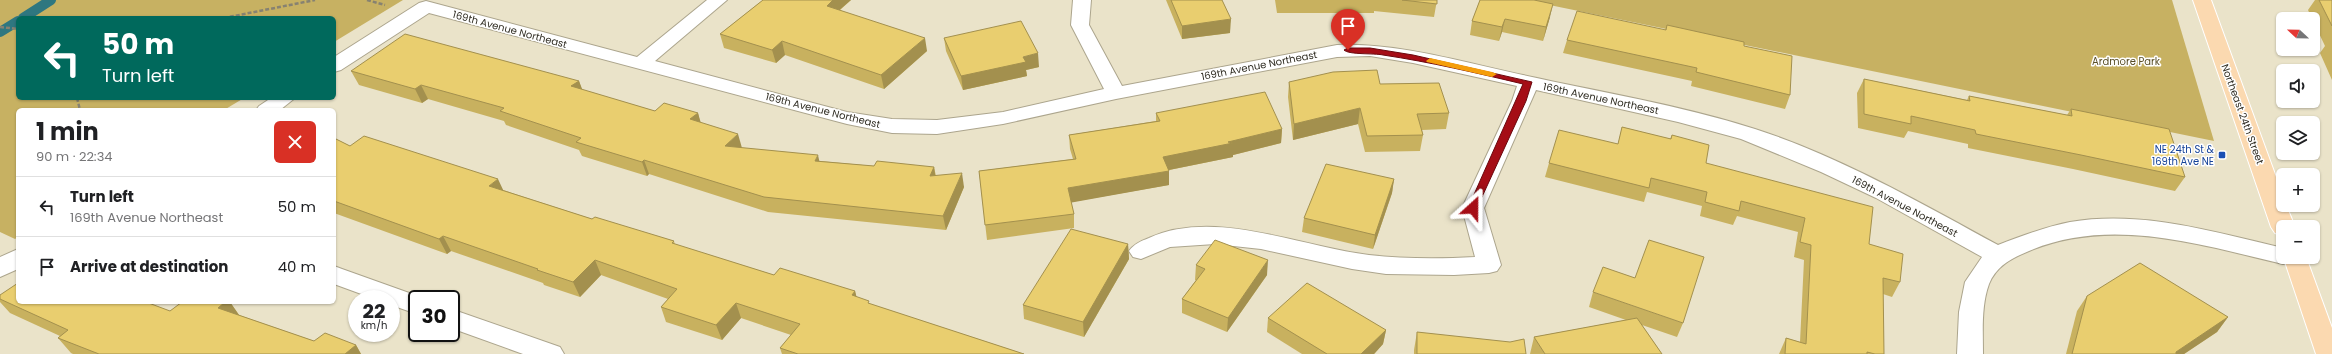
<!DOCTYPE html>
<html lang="en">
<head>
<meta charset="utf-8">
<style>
	body { margin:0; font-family:Poppins,sans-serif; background:#f2f2f2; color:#202124; height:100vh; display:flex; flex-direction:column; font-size:15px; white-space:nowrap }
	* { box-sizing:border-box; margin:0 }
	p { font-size:13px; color:#757577 }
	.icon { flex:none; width:22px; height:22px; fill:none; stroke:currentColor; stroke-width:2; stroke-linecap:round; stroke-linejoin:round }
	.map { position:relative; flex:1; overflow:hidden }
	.drawer { position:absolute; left:16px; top:108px; width:320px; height:196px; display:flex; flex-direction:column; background:#fff; border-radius:6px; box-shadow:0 1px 3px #0004 }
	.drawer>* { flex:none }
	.hud { position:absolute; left:16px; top:16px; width:320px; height:84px; border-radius:6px; box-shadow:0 1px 3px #0004; background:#00695c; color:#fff; overflow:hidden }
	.needle { width:26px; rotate:292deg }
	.buttons { position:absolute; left:2276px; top:12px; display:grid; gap:8px }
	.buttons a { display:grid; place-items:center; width:44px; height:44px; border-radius:6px; background:#fff; box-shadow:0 1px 3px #0004; font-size:20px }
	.speed { position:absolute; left:348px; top:290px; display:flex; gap:8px; font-size:20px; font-weight:700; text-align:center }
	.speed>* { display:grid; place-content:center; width:52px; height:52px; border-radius:50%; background:#fff; box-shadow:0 1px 3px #0004; line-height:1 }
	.speed small { font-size:10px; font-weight:400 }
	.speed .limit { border:2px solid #111; border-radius:6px; background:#fff; color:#111 }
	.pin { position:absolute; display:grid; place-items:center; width:34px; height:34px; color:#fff; margin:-41px -17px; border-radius:50% 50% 50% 0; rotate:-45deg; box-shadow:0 0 4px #0007 }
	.pin .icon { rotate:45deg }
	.me { position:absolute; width:44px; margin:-22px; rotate:24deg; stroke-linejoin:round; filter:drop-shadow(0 0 3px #0008) }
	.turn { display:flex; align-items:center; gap:14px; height:84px; padding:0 20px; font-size:18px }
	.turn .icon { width:52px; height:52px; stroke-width:2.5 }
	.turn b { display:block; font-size:28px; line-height:34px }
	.round { display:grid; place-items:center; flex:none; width:42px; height:42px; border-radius:6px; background:#f2f2f2 }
	.overview { display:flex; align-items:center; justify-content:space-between; height:68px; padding:0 20px }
	h1 { font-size:24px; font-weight:700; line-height:30px }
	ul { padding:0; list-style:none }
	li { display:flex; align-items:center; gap:12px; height:60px; padding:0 20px; border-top:1px solid #e0e0e0 }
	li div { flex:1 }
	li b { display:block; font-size:15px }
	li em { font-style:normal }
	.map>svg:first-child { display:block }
</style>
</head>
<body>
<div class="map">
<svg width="2332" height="354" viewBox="0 0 2332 354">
	<rect width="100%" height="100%" fill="#eae3c9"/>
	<g fill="#c7b162">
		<polygon points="0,0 403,0 334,42 334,18 18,18 18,98 244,98 224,110 18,110 18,237 15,239 0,232"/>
		<polygon points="1525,0 2172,0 2214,141"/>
	</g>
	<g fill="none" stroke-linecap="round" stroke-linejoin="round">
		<g stroke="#2f7780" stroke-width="10">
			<polyline points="23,18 51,0"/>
			<polyline points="0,32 18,21"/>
		</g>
		<defs>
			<g id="minor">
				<path d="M 707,0 L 727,0 L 655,61 L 847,112 L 892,119 L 937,120 L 1003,112 L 1104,89 L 1071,25 L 1073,0 L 1091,0 L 1089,25 L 1122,86 L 1337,45 C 1400,43 1462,62 1523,75 C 1600,92 1680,105 1755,129 C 1839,156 1921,203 1998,245 C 2021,236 2045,227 2070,222 C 2142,210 2214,232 2283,248 L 2283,257 L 2294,257 L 2291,262 L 2283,264 C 2201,245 2111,216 2029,251 C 2012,258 1996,266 1989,284 C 1981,306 1983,332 1983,354 L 1957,354 L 1959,312 L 1965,282 L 1982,257 L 1876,198 L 1821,172 L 1741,139 L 1678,122 L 1536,90 L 1484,208 L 1501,265 L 1497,271 L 1489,273 L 1454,275 L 1386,274 L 1352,269 L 1261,249 L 1215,244 L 1170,247 L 1141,259 L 1133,257 L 1129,251 C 1134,244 1141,241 1149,238 C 1215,208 1301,247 1369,255 C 1404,259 1440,259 1475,257 L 1462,208 L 1512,101 L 1517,86 L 1413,63 L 1370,56 L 1337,57 L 1116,99 L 1003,124 L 937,134 L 892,133 L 847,124 L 429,13 L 341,70 L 334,72 L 334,57 L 419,3 L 426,1 L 637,57 Z"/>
				<polygon points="271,98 295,98 280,110 256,110 259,106"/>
				<polygon points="18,249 18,269 0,277 0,257"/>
				<polygon points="334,266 342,269 426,299 417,299 417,314 391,305 391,299 375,299 334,284"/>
				<polygon points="451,309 560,347 564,354 523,354 451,328"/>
			</g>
			<g id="major">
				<polygon points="2193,0 2211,0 2283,196 2283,205 2286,205 2295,227 2283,227 2283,235 2275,233 2271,227"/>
				<polygon points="2283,256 2306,257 2332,328 2332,354 2316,354"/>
			</g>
		</defs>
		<use href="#minor" stroke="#aca58d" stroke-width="2"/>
		<use href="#major" stroke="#fff" stroke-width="2"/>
		<g stroke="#878271" stroke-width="2.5" stroke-dasharray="4 2" stroke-linecap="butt">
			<polyline points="367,0 385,5"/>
			<polyline points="224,18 315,0"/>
			<polyline points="0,27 18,29"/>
			<polyline points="77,98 80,110"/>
		</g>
		<use href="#minor" fill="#fff" fill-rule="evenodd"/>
		<use href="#major" fill="#fbd9b0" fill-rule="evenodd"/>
	</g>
	<g fill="#c8b15f">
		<polygon points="763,0 851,0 840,10 927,51 884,89 785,55 776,63 724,48 720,34"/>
		<polygon points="1166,0 1222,0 1230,33 1182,39"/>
		<polygon points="1275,0 1437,0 1434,17 1374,11 1374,13 1277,13"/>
		<polygon points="1480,0 1550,17 1543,41 1502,32 1499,41 1470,35 1472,21"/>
		<polygon points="2315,0 2332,0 2332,80 2320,53 2325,46 2308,10"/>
		<polygon points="1667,25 1744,46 1790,95 1785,109 1691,86 1692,81 1563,53 1567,40 1665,30"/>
		<polygon points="944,38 1039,67 1026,70 1027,76 963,90 946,51"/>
		<polygon points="351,71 579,81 582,90 655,111 698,113 700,122 742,148 820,161 874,166 934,167 936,176 964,187 946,230 768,212 649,174 647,176 582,156 579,150 506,125 504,121 428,99 422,103 359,85"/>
		<polygon points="1864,79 1967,100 1969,96 2067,115 2071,109 2185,177 2175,191 2073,169 1968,148 1968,144 1908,131 1904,138 1858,128 1857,93"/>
		<polygon points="1289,82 1380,84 1449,113 1446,129 1422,130 1423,135 1420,151 1365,152 1358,124 1293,140 1288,97"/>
		<polygon points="1156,113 1282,129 1281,143 1233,155 1233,157 1169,170 1169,185 1071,202 1074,214 1074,228 987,240 979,171 1073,159 1070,149 1069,135 1156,121"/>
		<polygon points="1622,127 1670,139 1672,135 1706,163 1869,244 1900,282 1892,297 1883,294 1884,354 1779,354 1786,338 1800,342 1804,260 1794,257 1798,232 1737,216 1733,225 1700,216 1702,206 1647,192 1644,202 1545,177 1549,163 1618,144"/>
		<polygon points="334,138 350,146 503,190 592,219 674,241 675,245 774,275 855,291 856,297 870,304 1024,354 782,354 780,348 791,335 741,318 722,340 666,322 661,307 668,299 601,275 580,297 544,285 543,283 451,251 447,254 334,213"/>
		<polygon points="1394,179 1392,193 1373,249 1302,232 1304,218"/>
		<polygon points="1128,244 1129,259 1084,337 1024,319 1023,305"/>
		<polygon points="1196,265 1267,275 1227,332 1182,313 1182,299 1196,280 1195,280"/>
		<polygon points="1593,292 1683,323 1677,337 1642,325 1662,354 1530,354 1534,337 1626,320 1589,307"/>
		<polygon points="0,295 170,311 182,302 230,302 239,315 314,341 356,345 361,354 73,354 71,353 58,338 60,336 10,313 0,302"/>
		<polygon points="2087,296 2228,317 2217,332 2184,354 2066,354 2077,311"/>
		<polygon points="1268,318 1386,330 1383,344 1374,354 1302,354 1267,332"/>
		<polygon points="1417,332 1526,354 1414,354 1414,350"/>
	</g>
	<g fill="#a3904e">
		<polygon points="833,0 851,0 829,19 827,6"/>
		<polygon points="1553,4 1550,17 1543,41 1546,27"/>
		<polygon points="1231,19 1230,33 1182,39 1182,26"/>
		<polygon points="1505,19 1502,32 1499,41 1502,27"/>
		<polygon points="925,38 927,51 884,89 881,75"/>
		<polygon points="782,41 785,55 776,63 772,50"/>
		<polygon points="1038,53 1039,67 1026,70 1027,76 963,90 961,76 1023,57"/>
		<polygon points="579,81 584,94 571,86"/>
		<polygon points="421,85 428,99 422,103 415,89"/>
		<polygon points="1360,108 1358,124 1293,140 1294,124"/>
		<polygon points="698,113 702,127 690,119"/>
		<polygon points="1282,129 1281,143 1233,155 1233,157 1164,171 1163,157"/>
		<polygon points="738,134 742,148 725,146"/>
		<polygon points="818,155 821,169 815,161"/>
		<polygon points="644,160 649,174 647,176 642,162"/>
		<polygon points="934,167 936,181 930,176"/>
		<polygon points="1169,171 1169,185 1069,203 1068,188"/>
		<polygon points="962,173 964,187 946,230 943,216"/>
		<polygon points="498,179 505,194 489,186"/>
		<polygon points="1394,179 1392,193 1373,249 1375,235"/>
		<polygon points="443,236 451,251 447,254 439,239"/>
		<polygon points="1128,244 1129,259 1084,337 1083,322"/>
		<polygon points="595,260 601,275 580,297 573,282"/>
		<polygon points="1268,260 1267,275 1227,332 1228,318"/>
		<polygon points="855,291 859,306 852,295"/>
		<polygon points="225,302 230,302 239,315 229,323 218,308"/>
		<polygon points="736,303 741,318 722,340 716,325"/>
		<polygon points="2228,317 2217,332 2184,354 2175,354 2176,352"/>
		<polygon points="1386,330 1383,344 1374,354 1361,354"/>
		<polygon points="356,345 361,354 345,354"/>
	</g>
	<g fill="#e9ce6f" stroke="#a3904e">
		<polygon points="763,0 833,0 827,6 925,38 881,75 782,41 772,50 720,34"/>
		<polygon points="1171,0 1222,0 1231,19 1182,26"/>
		<polygon points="1402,0 1437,0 1437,4"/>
		<polygon points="1480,0 1534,0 1553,4 1546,27 1505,19 1502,27 1472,21"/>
		<polygon points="2319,0 2332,0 2332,26"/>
		<polygon points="1577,11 1666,30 1667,25 1744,42 1744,46 1792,56 1790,95 1696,72 1697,68 1567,40"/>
		<polygon points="1021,21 1038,53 1023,57 1026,62 961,76 944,38"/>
		<polygon points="405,34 579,81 571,86 655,111 664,103 698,113 690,119 738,134 725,146 818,155 815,161 874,166 877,161 934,167 930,176 962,173 943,216 764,197 644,160 642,162 576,142 581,138 500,111 504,108 421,85 415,89 351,71"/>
		<polygon points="1377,70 1380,84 1439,83 1449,113 1417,114 1423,135 1367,136 1360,108 1294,124 1289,82 1333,72"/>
		<polygon points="1864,79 1970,101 1969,96 2072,116 2071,109 2169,129 2185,177 2081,155 1976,134 1975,130 1911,116 1911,124 1864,114"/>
		<polygon points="1265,92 1282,129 1228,142 1233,143 1163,157 1169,171 1068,188 1074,214 985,225 979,171 1076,159 1069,135 1160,121 1156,113"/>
		<polygon points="1622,127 1671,139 1672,135 1709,145 1706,163 1873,207 1869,244 1903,254 1900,282 1883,278 1884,354 1875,354 1867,352 1867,354 1785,354 1786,338 1806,344 1811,245 1800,242 1805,218 1741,201 1739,211 1705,202 1707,192 1651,178 1649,188 1549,163 1559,130 1618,144"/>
		<polygon points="364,136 498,179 489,186 592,219 595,217 674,241 672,243 774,275 780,268 855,291 852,295 869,301 868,303 1024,354 798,354 780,348 800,324 736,303 716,325 661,307 677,289 595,260 573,282 537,270 538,269 443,236 439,239 334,201 334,138 350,146"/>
		<polygon points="1326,164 1394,179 1375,235 1304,218"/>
		<polygon points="1071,229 1128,244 1083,322 1023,305"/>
		<polygon points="1215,240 1268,260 1228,318 1182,299 1205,269 1196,265"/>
		<polygon points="1649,240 1704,257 1683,323 1593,292 1603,267 1635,278"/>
		<polygon points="2140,263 2228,317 2176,352 2176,354 2072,354 2087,296"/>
		<polygon points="18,283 18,302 146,302 170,311 182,302 225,302 218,308 314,341 325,333 356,345 345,354 99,354 58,338 68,330 0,299 0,295"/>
		<polygon points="1307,283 1386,330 1361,354 1327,354 1268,318"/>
		<polygon points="1637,318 1662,354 1545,354 1534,337"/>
		<polygon points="1417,332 1510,342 1524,339 1526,354 1417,354"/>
	</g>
	<path fill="#a50d16" stroke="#6b080e" d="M 1370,48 L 1413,55 L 1532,82 L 1526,101 L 1476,210 L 1473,211 L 1468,208 L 1523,84 C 1477,73 1430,62 1383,55 C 1374,53 1349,55 1344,50 L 1348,48 Z"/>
	<polygon fill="#f59e0b" points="1430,58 1492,72 1497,74 1492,77 1427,62 1426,61"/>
	<rect fill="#1a4fb4" stroke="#fff" stroke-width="1.5" x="2218" y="151" width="8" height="8" rx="2"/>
	<g text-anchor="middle" stroke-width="3" stroke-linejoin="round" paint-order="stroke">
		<g font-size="10" fill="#2f2c22" stroke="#fff">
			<text transform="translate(510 29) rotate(15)" y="4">169th Avenue Northeast</text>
			<text transform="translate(1259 65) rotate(-11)" y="4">169th Avenue Northeast</text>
			<text transform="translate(1601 98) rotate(12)" y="4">169th Avenue Northeast</text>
			<text transform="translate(823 110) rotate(14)" y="4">169th Avenue Northeast</text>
			<text transform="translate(2243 114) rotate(70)" y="4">Northeast 24th Street</text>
			<text transform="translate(1905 206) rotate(28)" y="4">169th Avenue Northeast</text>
		</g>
		<g font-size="10" fill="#594e26" stroke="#fff">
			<text x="2126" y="65">Ardmore Park</text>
		</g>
		<g font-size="10" fill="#164399" stroke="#fff" text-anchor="end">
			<text x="2214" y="153">NE 24th St &amp;<tspan x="2214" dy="12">169th Ave NE</tspan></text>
		</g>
	</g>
</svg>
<div class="buttons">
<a><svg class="needle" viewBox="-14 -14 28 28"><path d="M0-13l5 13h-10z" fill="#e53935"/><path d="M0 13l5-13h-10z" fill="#757577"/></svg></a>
<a><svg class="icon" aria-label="sound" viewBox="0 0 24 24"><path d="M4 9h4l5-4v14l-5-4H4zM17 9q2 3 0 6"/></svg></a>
<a><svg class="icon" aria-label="layers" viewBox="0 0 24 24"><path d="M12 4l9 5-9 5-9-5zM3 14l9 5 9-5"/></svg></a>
<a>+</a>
<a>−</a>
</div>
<div class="speed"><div>22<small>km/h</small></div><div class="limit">30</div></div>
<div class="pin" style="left:1348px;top:50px;background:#d93025"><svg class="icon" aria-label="arrive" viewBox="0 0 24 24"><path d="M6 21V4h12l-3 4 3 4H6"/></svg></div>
<svg class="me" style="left:1473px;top:208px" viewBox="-20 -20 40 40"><path d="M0-17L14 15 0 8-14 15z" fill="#a50d16" stroke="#fff" stroke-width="4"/></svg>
<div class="hud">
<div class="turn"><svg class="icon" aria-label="left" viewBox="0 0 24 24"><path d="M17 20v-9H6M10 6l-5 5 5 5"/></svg><div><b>50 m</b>Turn left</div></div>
</div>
<section class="drawer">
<div class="overview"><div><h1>1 min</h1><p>90 m · 22:34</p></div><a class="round" style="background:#d93025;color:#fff"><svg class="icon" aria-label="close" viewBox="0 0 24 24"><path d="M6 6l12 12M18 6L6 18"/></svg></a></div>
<ul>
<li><svg class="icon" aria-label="left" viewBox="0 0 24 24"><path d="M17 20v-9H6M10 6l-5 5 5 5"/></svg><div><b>Turn left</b><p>169th Avenue Northeast</p></div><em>50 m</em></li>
<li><svg class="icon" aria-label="arrive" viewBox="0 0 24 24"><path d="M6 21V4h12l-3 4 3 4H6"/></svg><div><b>Arrive at destination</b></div><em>40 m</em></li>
</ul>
</section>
</div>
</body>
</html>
